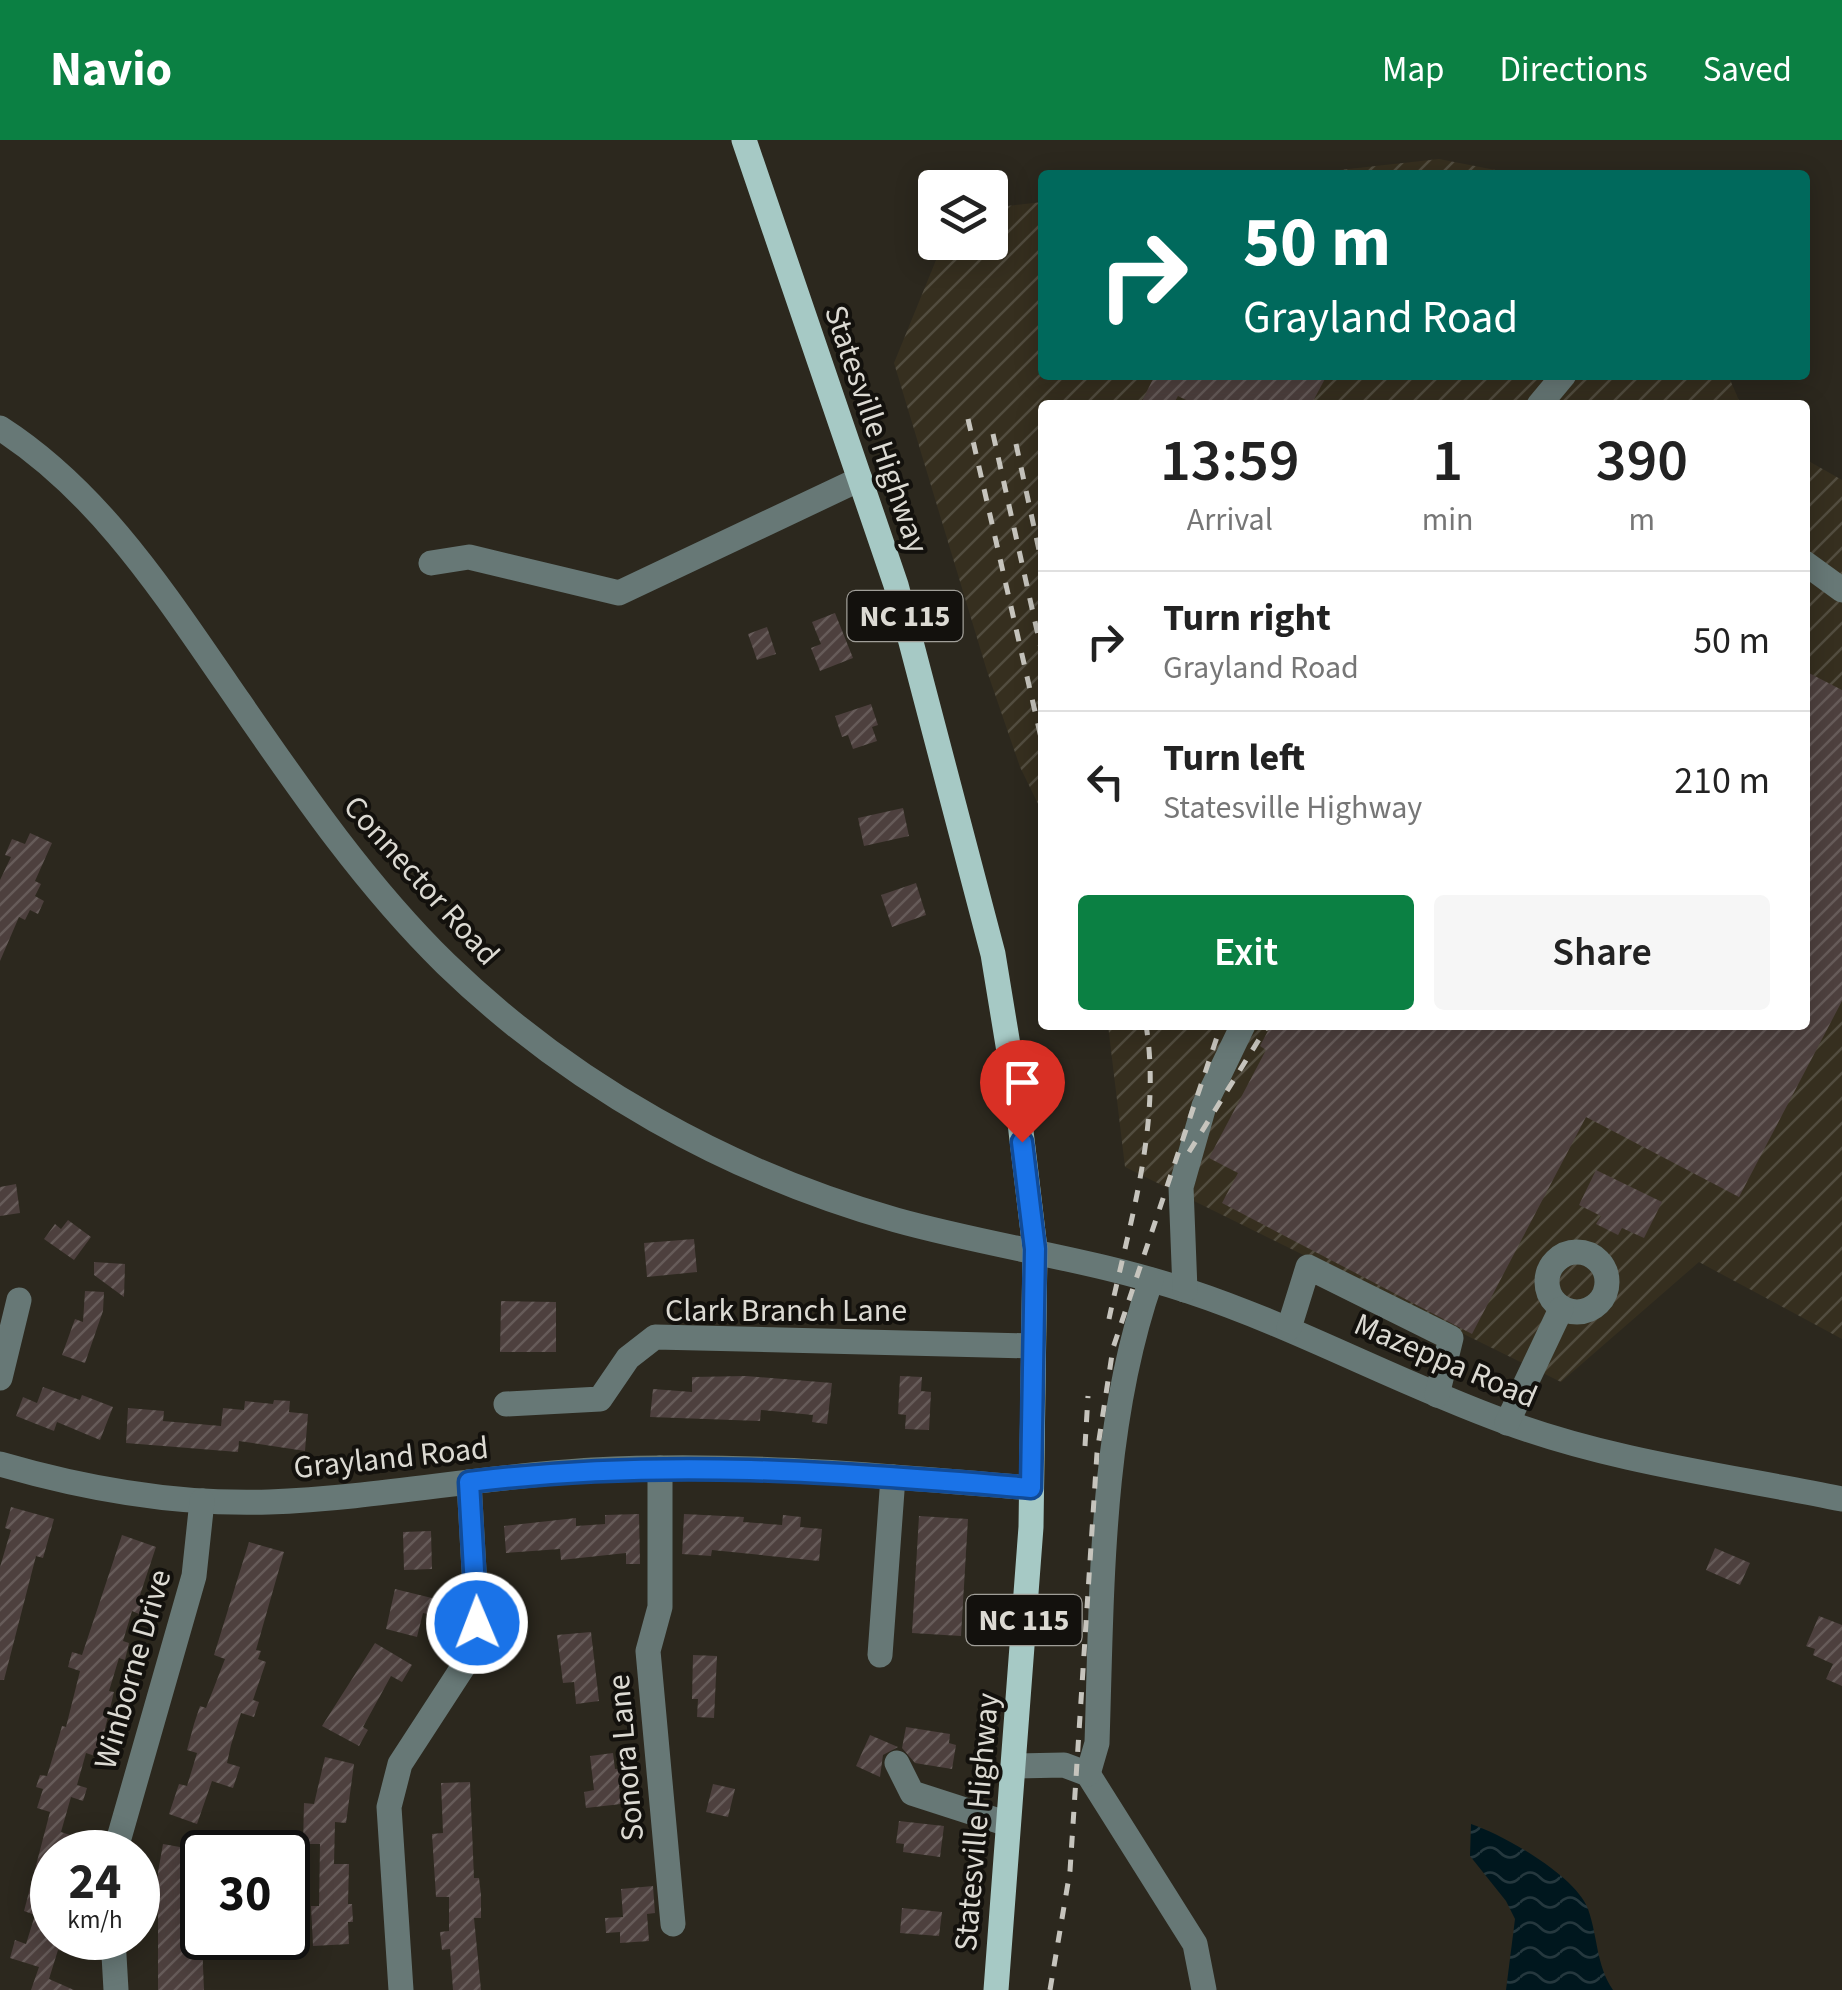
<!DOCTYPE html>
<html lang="en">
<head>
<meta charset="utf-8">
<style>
	body { margin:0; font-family:"Source Sans 3",sans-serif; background:#f6f6f6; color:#222; height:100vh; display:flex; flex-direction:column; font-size:38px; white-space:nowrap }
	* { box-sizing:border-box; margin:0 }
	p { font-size:32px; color:#767676 }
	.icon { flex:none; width:55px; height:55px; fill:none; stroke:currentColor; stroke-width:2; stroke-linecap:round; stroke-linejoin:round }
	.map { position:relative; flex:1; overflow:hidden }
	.sheet { position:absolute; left:1038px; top:260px; width:772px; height:630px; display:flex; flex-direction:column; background:#fff; border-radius:10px; box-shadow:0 5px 25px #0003 }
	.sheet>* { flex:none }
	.guide { position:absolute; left:1038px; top:30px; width:772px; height:210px; border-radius:10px; box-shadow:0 5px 25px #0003; background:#00695c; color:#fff; overflow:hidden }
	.buttons { position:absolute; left:918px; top:30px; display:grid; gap:20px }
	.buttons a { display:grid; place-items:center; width:90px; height:90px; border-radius:10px; background:#fff; box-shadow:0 5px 25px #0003; font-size:50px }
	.speed { position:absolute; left:30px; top:1690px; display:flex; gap:20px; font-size:50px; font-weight:700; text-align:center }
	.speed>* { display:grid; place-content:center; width:130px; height:130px; border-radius:50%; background:#fff; box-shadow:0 5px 25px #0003; line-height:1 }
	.speed small { font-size:25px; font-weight:400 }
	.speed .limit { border:5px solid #111; border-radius:15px; background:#fff; color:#111 }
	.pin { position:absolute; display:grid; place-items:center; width:85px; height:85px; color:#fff; margin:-102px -42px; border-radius:50% 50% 50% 0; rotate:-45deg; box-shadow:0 0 10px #0007 }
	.pin .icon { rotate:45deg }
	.me { position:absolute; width:110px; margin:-55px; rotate:359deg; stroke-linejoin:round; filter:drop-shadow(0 0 8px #0008) }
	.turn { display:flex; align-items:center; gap:35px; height:210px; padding:0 40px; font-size:45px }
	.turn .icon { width:130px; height:130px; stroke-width:2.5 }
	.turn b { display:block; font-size:70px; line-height:85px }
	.eta { display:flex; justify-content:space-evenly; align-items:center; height:170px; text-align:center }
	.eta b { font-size:60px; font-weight:600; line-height:70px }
	.action { display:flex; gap:20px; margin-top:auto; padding:20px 40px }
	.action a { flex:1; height:115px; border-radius:10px; background:#0b8043; color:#fff; font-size:40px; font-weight:600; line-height:115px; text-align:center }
	.action a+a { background:#f6f6f6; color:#222 }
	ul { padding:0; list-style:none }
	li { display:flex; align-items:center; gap:30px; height:140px; padding:0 40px; border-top:2px solid #e0e0e0 }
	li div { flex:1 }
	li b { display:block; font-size:38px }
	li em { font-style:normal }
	header { display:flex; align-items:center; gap:60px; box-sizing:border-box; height:140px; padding:0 50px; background:#0b8043; color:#fff }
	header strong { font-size:48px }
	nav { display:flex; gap:55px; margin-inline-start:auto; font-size:35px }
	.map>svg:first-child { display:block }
</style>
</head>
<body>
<header>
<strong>Navio</strong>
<nav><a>Map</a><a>Directions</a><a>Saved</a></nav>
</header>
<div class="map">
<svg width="1842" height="1850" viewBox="0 0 1842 1850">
	<defs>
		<pattern id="industrial-furrows" width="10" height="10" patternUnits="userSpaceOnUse" patternTransform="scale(2.5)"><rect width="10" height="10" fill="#362f1f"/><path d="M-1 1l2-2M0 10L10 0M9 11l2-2" fill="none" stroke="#524d3f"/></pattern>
		<pattern id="water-waves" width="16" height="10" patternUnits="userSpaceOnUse" patternTransform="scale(2.5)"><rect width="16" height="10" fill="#00171e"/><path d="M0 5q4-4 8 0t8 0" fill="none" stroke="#25383e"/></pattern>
		<pattern id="building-hatch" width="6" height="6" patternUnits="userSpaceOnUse" patternTransform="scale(2.5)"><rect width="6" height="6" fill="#4d403e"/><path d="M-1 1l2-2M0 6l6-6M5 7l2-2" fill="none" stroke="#665b59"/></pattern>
	</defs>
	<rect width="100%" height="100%" fill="#2c281e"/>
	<g fill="url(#industrial-furrows)">
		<polygon points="1439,19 1521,35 1294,35"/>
		<polygon points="1042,62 1042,235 1728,235 1741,265 1042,265 1042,672 1020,627 987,531 894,223 943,103 990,102 990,68"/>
		<polygon points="1805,319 1842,340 1842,1199 1699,1122 1561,1242 1125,1027 1108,885 1805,885"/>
	</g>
	<path fill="url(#water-waves)" d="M 1471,1684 C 1504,1695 1576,1736 1588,1769 C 1598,1797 1596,1825 1613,1850 L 1506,1850 L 1515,1779 L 1506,1761 L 1470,1716 Z"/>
	<g fill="url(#building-hatch)">
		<polygon points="1155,235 1327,235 1311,265 1196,265 1178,256 1173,265 1140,265"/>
		<polygon points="835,473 853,518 820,531 811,508 821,504 812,482"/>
		<polygon points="767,487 776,514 757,520 748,494"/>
		<polygon points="1805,531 1842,550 1842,861 1739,1057 1586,977 1472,1194 1222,1063 1238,1033 1209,1018 1266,910 1260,906 1271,885 1805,885"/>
		<polygon points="871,564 878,585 872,587 877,601 853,609 848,595 842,597 835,576"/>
		<polygon points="903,668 909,696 864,706 858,678"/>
		<polygon points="30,693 52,703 35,741 41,744 35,756 44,761 38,774 30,770 25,780 19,777 0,821 0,740 11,717 5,715 12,699 25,704"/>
		<polygon points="916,743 926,775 892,787 881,755"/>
		<polygon points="1596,1030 1662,1062 1644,1098 1622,1088 1618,1095 1596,1084 1601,1076 1579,1065"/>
		<polygon points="16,1044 20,1073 0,1076 0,1047"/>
		<polygon points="68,1080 91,1097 74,1120 44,1099 55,1084 61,1089"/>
		<polygon points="694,1099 697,1132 647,1137 644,1103"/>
		<polygon points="94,1122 125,1124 124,1157 94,1135"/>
		<polygon points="85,1151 104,1152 103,1171 85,1223 62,1215 75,1179 83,1182"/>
		<polygon points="501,1161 556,1162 556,1212 500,1212"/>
		<polygon points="746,1236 832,1243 827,1284 812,1282 813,1275 761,1270 760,1281 650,1277 653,1249 692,1252 692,1237"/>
		<polygon points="900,1236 922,1237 921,1251 931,1252 929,1290 905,1289 906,1275 898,1274"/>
		<polygon points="43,1247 80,1260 82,1255 113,1267 100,1300 57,1282 54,1291 16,1276 23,1257 37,1263"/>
		<polygon points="274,1260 290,1261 289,1272 308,1274 305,1311 239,1301 238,1312 126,1303 128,1268 164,1271 163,1281 221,1286 223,1268 244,1270 245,1261 273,1264"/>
		<polygon points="11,1367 54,1379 43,1418 36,1416 4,1540 0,1540 0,1427 11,1390 5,1388"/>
		<polygon points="639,1374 640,1424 626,1424 626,1413 561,1420 560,1409 506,1413 504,1386 576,1378 576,1386 605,1384 605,1375"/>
		<polygon points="684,1374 744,1377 743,1382 782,1385 783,1375 801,1377 800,1387 822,1389 819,1421 712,1410 711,1416 682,1414"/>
		<polygon points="919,1376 968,1379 961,1496 912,1493"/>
		<polygon points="431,1391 432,1429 404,1430 403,1392"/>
		<polygon points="122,1395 156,1407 140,1455 145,1456 139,1474 132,1471 123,1501 129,1503 125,1520 119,1518 109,1551 114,1552 98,1617 86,1613 77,1645 87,1648 83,1661 71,1657 61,1692 73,1696 68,1712 52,1712 52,1798 74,1798 69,1813 58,1810 49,1839 74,1850 31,1850 39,1827 10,1818 15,1800 26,1804 35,1775 24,1771 50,1672 37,1668 43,1649 36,1647 40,1635 47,1636 62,1586 66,1587 80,1531 68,1527 72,1512 82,1515"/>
		<polygon points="249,1402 284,1412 256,1510 261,1511 258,1519 266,1522 253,1560 259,1562 254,1577 241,1573 231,1605 227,1623 240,1627 233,1648 212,1641 197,1684 169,1674 179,1644 187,1646 197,1613 187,1610 194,1584 200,1566 206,1568 225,1519 214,1515"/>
		<polygon points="1715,1408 1750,1423 1740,1445 1706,1430"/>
		<polygon points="395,1449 436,1459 432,1475 423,1473 417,1497 386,1489"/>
		<polygon points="1819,1476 1842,1485 1842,1546 1826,1539 1833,1524 1813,1515 1815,1509 1806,1506"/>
		<polygon points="591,1492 599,1561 576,1564 574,1542 563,1543 557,1495"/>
		<polygon points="375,1503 412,1525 402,1542 391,1536 363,1587 368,1590 359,1606 322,1586"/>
		<polygon points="693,1515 717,1516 714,1578 697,1577 698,1559 692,1559"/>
		<polygon points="906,1587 950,1594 949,1603 956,1605 952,1629 915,1623 902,1608"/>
		<polygon points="870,1595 898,1607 883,1615 880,1637 856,1626"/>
		<polygon points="613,1613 615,1629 624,1628 626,1645 619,1646 621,1664 586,1668 584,1652 594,1650 590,1616"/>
		<polygon points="325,1617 354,1624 346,1683 335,1682 334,1724 349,1724 348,1764 352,1764 353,1782 348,1782 349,1804 313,1806 311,1766 319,1766 320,1704 303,1704 304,1663 314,1664"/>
		<polygon points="470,1642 474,1738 479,1738 481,1755 481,1778 474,1778 481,1850 453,1850 450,1809 442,1810 440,1792 449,1791 449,1757 436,1757 432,1694 443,1693 441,1643"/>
		<polygon points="713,1644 735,1649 728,1677 706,1672"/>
		<polygon points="899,1681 944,1686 940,1717 903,1712 904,1704 896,1703"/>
		<polygon points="163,1704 191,1709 182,1754 188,1754 183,1802 202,1802 204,1850 158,1850 158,1732"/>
		<polygon points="653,1746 655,1773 647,1774 649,1801 620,1803 620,1792 606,1793 605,1778 623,1777 621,1749"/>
		<polygon points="902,1768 942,1772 939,1796 900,1793"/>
	</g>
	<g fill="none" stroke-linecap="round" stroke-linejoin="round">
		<g stroke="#677876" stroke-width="25">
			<polyline points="1539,265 1564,235"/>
			<path d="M 0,288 C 98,351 162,450 227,544 C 294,641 361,741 446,824 C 571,945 729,1033 896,1080 C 993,1107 1092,1119 1188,1151 C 1297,1187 1398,1243 1506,1282 C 1614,1322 1730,1336 1842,1359"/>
			<polyline points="431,423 469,417 619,453 860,339"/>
			<polyline points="1805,423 1842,450"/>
			<circle cx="1577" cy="1142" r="30"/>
			<polyline points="1185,1150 1181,1047 1204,966 1243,885"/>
			<polyline points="1289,1188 1308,1127 1451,1198 1437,1255"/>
			<polyline points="0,1238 19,1160"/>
			<polyline points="506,1264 600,1259 628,1218 655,1197 1032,1206"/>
			<polyline points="1507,1283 1561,1169"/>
			<path d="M 0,1324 C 86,1349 179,1365 269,1362 C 377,1358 484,1336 593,1330 C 740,1322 885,1336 1031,1348"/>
			<polyline points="660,1328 660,1467 648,1511 673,1784"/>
			<polyline points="880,1515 893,1337"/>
			<polyline points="897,1623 912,1653 1008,1684"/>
			<polyline points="1014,1626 1064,1625 1088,1634 1195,1804 1204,1850"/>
			<path d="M 1088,1634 L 1097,1603 C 1102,1449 1100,1286 1151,1140"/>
			<polyline points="115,1712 194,1436 202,1361"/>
			<polyline points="113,1798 116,1850"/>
			<polyline points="401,1850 389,1667 400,1624 465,1524 477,1483 469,1342"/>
		</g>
		<polyline stroke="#a6c9c5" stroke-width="25" points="744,0 896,445 993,814 1018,966 1035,1109 1031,1387 996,1850"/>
		<g stroke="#c6c4bd" stroke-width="5" stroke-dasharray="12 12" stroke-linecap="butt">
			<polyline points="968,279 1042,602"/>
			<polyline points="993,294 1042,513"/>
			<polyline points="1016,304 1042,424"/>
			<polyline points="1189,1012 1268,885"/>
			<path d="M 1109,1179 C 1129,1084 1162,983 1146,885"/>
			<polyline points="1085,1306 1088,1256"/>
			<polyline points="1050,1850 1070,1731 1097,1313 1113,1208 1221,885"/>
		</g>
	</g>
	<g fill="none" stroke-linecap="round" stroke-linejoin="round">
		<defs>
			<path id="route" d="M 477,1483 L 469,1342 C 658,1318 843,1332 1031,1348 L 1035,1109 L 1022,1002"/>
		</defs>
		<use href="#route" stroke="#114b97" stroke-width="25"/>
		<use href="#route" stroke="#1a73e8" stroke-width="18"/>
	</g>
	<g text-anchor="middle" stroke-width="8" stroke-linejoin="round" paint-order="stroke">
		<g fill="#13110d" stroke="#a09e98" stroke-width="2.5">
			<rect x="847.5" y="451" width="115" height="50" rx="8"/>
			<rect x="966.5" y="1455" width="115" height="50" rx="8"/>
		</g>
		<g font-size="30" font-weight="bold" fill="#dcdad3">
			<text x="905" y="486">NC 115</text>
			<text x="1024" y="1490">NC 115</text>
		</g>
		<g font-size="32" fill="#dcdad3" stroke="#13110d">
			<text transform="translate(877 289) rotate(71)" y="11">Statesville Highway</text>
			<text transform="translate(422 740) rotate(48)" y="11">Connector Road</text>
			<text x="786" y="1181">Clark Branch Lane</text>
			<text transform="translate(1446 1220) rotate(23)" y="11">Mazeppa Road</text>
			<text transform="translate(391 1317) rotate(-6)" y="11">Grayland Road</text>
			<text transform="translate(132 1529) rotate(-74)" y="11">Winborne Drive</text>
			<text transform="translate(625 1618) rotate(-95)" y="11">Sonora Lane</text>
			<text transform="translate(976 1682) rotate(-85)" y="11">Statesville Highway</text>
		</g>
	</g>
</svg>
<div class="buttons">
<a><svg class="icon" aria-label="layers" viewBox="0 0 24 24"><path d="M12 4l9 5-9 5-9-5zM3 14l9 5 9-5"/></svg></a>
</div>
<div class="speed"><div>24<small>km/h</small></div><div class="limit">30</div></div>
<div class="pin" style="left:1022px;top:1002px;background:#d93025"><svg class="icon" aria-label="arrive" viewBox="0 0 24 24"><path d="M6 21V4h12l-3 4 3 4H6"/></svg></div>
<svg class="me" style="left:477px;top:1483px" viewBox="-20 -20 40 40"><circle r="17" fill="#1a73e8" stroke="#fff" stroke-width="3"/><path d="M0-11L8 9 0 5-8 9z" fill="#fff"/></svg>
<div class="guide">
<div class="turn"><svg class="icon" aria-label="right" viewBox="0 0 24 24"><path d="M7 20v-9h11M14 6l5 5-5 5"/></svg><div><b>50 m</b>Grayland Road</div></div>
</div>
<section class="sheet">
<div class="eta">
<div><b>13:59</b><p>Arrival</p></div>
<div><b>1</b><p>min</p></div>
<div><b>390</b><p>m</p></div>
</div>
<ul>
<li><svg class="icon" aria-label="right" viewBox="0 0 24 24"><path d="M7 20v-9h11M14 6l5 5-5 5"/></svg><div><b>Turn right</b><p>Grayland Road</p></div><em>50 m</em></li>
<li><svg class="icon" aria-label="left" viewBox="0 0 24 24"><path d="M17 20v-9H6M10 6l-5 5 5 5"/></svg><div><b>Turn left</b><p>Statesville Highway</p></div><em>210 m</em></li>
</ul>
<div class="action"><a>Exit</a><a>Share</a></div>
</section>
</div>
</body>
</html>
